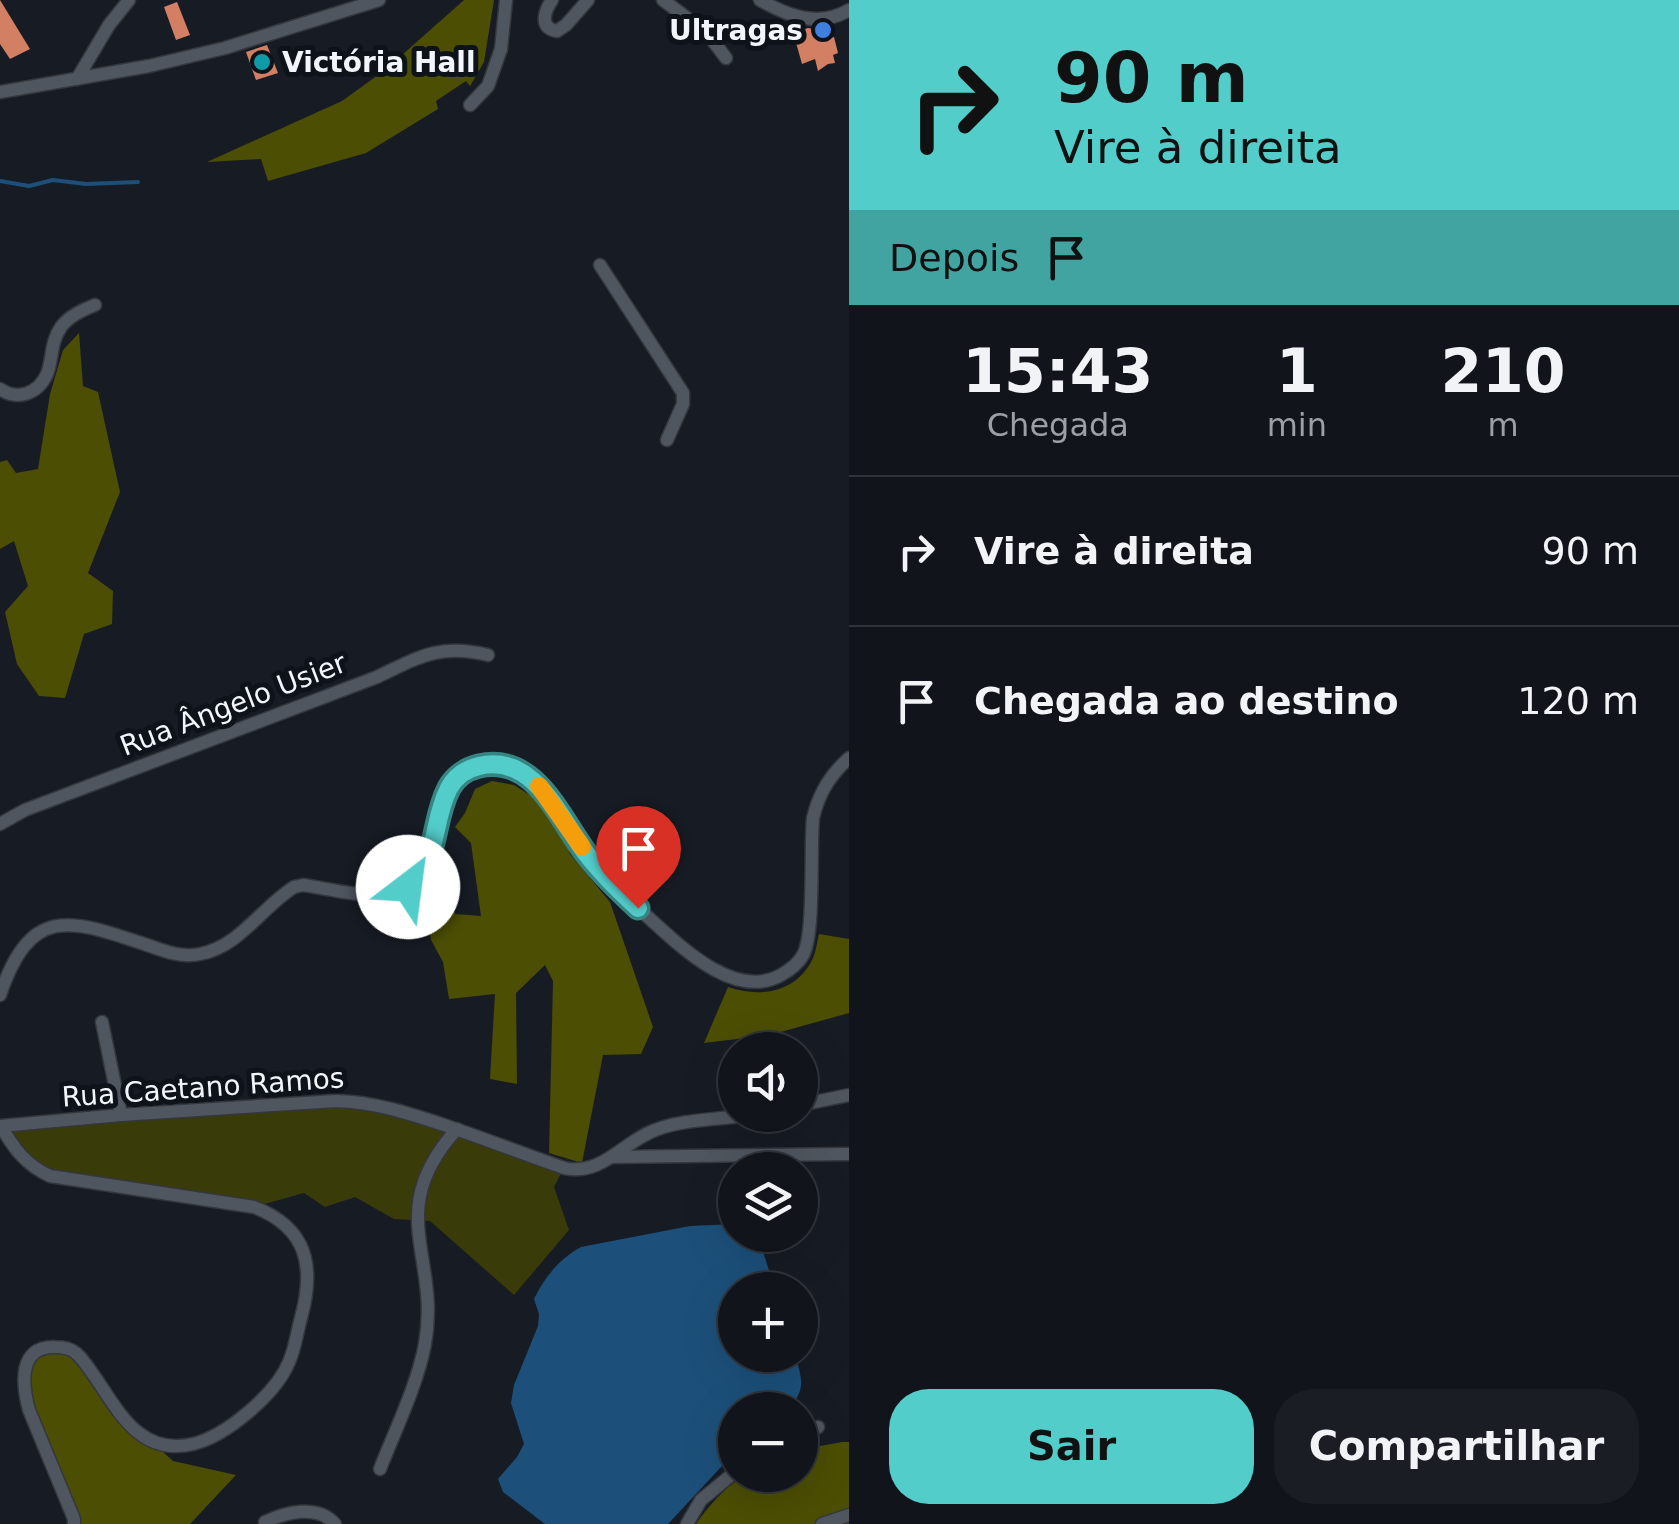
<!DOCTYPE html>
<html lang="pt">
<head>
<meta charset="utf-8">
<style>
	body { margin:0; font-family:"DejaVu Sans",sans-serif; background:#1a1e24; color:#f1f3f6; height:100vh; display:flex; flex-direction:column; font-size:38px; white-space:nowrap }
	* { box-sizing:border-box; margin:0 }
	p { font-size:32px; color:#9c9fa3 }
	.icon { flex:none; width:55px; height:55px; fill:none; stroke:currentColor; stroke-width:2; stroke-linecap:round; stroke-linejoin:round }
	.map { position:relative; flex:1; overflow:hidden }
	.sheet { display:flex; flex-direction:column; background:#11151b; width:830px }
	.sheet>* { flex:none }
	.top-card { background:#53cdca; color:#111; overflow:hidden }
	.fabs { position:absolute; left:718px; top:1032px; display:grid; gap:20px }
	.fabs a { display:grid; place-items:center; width:100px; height:100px; border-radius:50%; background:#11151b; box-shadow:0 10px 40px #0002,0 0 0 2px #30343a; font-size:50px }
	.pin { position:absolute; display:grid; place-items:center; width:85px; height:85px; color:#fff; margin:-102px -42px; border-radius:50% 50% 50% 0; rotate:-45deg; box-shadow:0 0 10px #0007 }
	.pin .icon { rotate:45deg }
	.me { position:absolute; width:110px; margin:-55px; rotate:30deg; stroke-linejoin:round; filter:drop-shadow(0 0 8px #0008) }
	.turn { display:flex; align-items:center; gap:35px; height:210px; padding:0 40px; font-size:45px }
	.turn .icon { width:130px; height:130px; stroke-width:2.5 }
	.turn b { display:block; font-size:70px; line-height:85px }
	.then { display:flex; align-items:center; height:95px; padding:0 40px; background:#0003; gap:20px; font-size:38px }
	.eta { display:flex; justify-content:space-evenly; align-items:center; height:170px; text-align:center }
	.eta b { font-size:60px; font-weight:600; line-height:70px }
	.action { display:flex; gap:20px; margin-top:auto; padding:20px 40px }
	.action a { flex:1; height:115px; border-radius:40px; background:#53cdca; color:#111; font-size:40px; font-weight:600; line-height:115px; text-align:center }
	.action a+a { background:#1a1e24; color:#f1f3f6 }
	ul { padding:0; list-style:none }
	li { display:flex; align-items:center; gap:30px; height:150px; padding:0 40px; border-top:2px solid #30343a }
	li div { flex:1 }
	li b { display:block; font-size:38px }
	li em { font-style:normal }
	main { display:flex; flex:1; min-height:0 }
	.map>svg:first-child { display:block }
</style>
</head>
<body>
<main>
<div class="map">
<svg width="849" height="1524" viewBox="0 0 849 1524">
	<rect width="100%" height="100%" fill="#171c24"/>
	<polygon fill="#393b09" points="362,1102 564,1168 554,1187 569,1230 514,1295 430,1221 394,1219 355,1197 325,1207 304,1193 254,1207 50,1176 1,1126"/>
	<g fill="#4b4e03">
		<polygon points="464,0 494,0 484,62 470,86 466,81 436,101 438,109 366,153 268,181 261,159 207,162 342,101 385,70"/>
		<polygon points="79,333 83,386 98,392 120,492 88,573 113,591 112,624 84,634 65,698 39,696 17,664 5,612 28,586 14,541 0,549 0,462 7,460 16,473 38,469 50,394 63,350"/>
		<polygon points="492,781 514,785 533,797 563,836 570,854 610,902 653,1027 641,1054 603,1055 582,1163 549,1153 553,981 545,965 516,993 517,1084 490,1079 495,994 449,999 443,962 431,940 428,917 452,901 455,914 481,916 471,843 455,827 465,813 475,789"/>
		<path d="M 819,934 L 849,939 L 849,1013 L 770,1035 L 704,1043 L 728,987 C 760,998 797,993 813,958 C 816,951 817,942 819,934 Z"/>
		<polygon points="73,1350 152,1442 173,1461 236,1475 190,1524 74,1524 29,1410 32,1353"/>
		<path d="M 842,1442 L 849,1442 L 849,1524 L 696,1524 C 706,1509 732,1478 750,1475 C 766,1472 784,1475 800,1475 L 800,1453 L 815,1447 Z"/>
	</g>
	<path fill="#1c507a" d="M 735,1224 L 735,1235 L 758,1235 L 775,1290 L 735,1290 L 735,1355 L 795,1355 C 802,1379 807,1390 787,1410 L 735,1410 L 735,1452 L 668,1524 L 545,1524 L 503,1492 L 498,1479 L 517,1457 L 524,1444 L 511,1403 L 514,1385 L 538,1326 L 539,1314 L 534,1299 C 544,1278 560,1258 581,1247 L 690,1226 Z"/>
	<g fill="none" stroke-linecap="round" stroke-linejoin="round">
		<polyline stroke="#1c507a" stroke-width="4" points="0,181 29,186 53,180 86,184 138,182"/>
	</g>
	<g fill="#d27f63">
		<polygon points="0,0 30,49 10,59 0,44"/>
		<polygon points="177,2 190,35 176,40 164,7"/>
		<polygon points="808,28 814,29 817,40 834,37 838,53 833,55 835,63 828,64 818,71 815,59 802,64 793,32"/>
		<polygon points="267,45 278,73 256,80 246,52"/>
	</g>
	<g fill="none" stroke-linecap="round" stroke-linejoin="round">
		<defs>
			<g id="minor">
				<path d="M 552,0 C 544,12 539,28 557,31 L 566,25 L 588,0"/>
				<polyline points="663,0 707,33 726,58"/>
				<path d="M 760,0 C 788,16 819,28 849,10"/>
				<polyline points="77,79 109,25 129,0"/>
				<polyline points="0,92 149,66 225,48 379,0"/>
				<polyline points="470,105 488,86 501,49 506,0"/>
				<polyline points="600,265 683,393 683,404 667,440"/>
				<path d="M 0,389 C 17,401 38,394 47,374 C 53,359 50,343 61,327 C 69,316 82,310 95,305"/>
				<path d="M 0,824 L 25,810 L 377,677 C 419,657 440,643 488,655"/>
				<path d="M 0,995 C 31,904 70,919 147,945 C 164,951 181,958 200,954 C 240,946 261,908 294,887 L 303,885 C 345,891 398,910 426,867 C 437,839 438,786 466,770 C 486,759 513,765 531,778 C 545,789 554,806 564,820 C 578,841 592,863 610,882 C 622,894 636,906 649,918 C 680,946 735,1001 781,975 C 790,970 798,964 803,955 C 815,934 810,848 813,818 C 819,793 830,775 849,758"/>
				<polyline points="102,1022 121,1115"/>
				<polyline points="800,1105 849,1095"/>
				<path d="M 0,1126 L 121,1115 L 336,1101 C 374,1102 408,1113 444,1125 C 485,1139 524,1154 564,1168 C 602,1177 624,1140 658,1129 C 686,1119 717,1120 745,1115"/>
				<path d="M 1,1126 C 14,1149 26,1165 50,1176 L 254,1207 C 308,1228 315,1267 301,1318 C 297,1332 295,1349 289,1362 C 276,1394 226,1436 193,1444 C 141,1456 120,1414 95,1377 C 89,1369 84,1360 76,1353 C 70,1348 63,1347 55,1347 C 18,1346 22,1384 29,1410 L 74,1519 L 74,1524"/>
				<polyline points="612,1157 849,1154"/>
				<polyline points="800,1437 818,1427"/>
				<path d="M 380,1469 C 396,1428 417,1386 425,1344 C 441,1256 382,1212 457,1129"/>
				<path d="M 265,1522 C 286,1512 318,1504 335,1524"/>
				<polyline points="687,1524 701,1500 735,1472"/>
				<polyline points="822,1524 849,1515"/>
			</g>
		</defs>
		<use href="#minor" stroke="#34373d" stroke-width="15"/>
		<use href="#minor" stroke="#50565f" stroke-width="12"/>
	</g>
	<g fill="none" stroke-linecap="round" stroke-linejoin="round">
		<defs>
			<path id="route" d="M 408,887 C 440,858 431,823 449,788 C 455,777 466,769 479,766 C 534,753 559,817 585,852 C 601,873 619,890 638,908"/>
		</defs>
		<use href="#route" stroke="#368583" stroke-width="25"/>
		<use href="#route" stroke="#53cdca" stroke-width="18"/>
		<polyline stroke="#f59e0b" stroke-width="18" points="539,786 582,847"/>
	</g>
	<circle fill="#3f7fe0" stroke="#0e131a" stroke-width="4" cx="823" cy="30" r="10"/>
	<circle fill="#0f9aa8" stroke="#0e131a" stroke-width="4" cx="262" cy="62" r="10"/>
	<g text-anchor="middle" stroke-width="10" stroke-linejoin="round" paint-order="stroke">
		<g font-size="28" font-weight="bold" fill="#f2f5fb" stroke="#0e131a" text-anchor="end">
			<text x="803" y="40">Ultragas</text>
			<text x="282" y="72" text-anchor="start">Victória Hall</text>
		</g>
		<g font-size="28" fill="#f2f5fb" stroke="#0e131a">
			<text transform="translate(233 704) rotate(-21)" y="10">Rua Ângelo Usier</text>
			<text transform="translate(203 1087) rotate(-4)" y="10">Rua Caetano Ramos</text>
		</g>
	</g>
</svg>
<div class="fabs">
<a><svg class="icon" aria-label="sound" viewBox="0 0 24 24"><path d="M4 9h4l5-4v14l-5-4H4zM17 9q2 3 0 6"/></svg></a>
<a><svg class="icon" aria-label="layers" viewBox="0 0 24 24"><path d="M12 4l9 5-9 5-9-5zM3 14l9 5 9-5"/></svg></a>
<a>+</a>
<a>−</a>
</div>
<div class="pin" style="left:638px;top:908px;background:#d93025"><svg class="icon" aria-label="arrive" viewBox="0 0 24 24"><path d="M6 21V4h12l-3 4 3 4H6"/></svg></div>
<svg class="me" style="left:408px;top:887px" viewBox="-20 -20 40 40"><circle r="19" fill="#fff"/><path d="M0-13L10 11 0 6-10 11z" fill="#53cdca"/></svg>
</div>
<section class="sheet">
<div class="top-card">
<div class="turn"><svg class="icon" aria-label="right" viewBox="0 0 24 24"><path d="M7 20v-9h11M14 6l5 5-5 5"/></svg><div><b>90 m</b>Vire à direita</div></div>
<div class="then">Depois<svg class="icon" aria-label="arrive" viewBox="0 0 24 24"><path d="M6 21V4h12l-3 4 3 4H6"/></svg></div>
</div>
<div class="eta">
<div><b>15:43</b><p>Chegada</p></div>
<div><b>1</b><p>min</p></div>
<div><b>210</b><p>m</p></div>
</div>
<ul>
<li><svg class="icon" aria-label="right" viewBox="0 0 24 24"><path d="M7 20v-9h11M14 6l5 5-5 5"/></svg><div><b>Vire à direita</b></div><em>90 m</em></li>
<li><svg class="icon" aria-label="arrive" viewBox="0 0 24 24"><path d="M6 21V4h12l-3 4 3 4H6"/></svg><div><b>Chegada ao destino</b></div><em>120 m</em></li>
</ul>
<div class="action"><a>Sair</a><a>Compartilhar</a></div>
</section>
</main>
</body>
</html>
